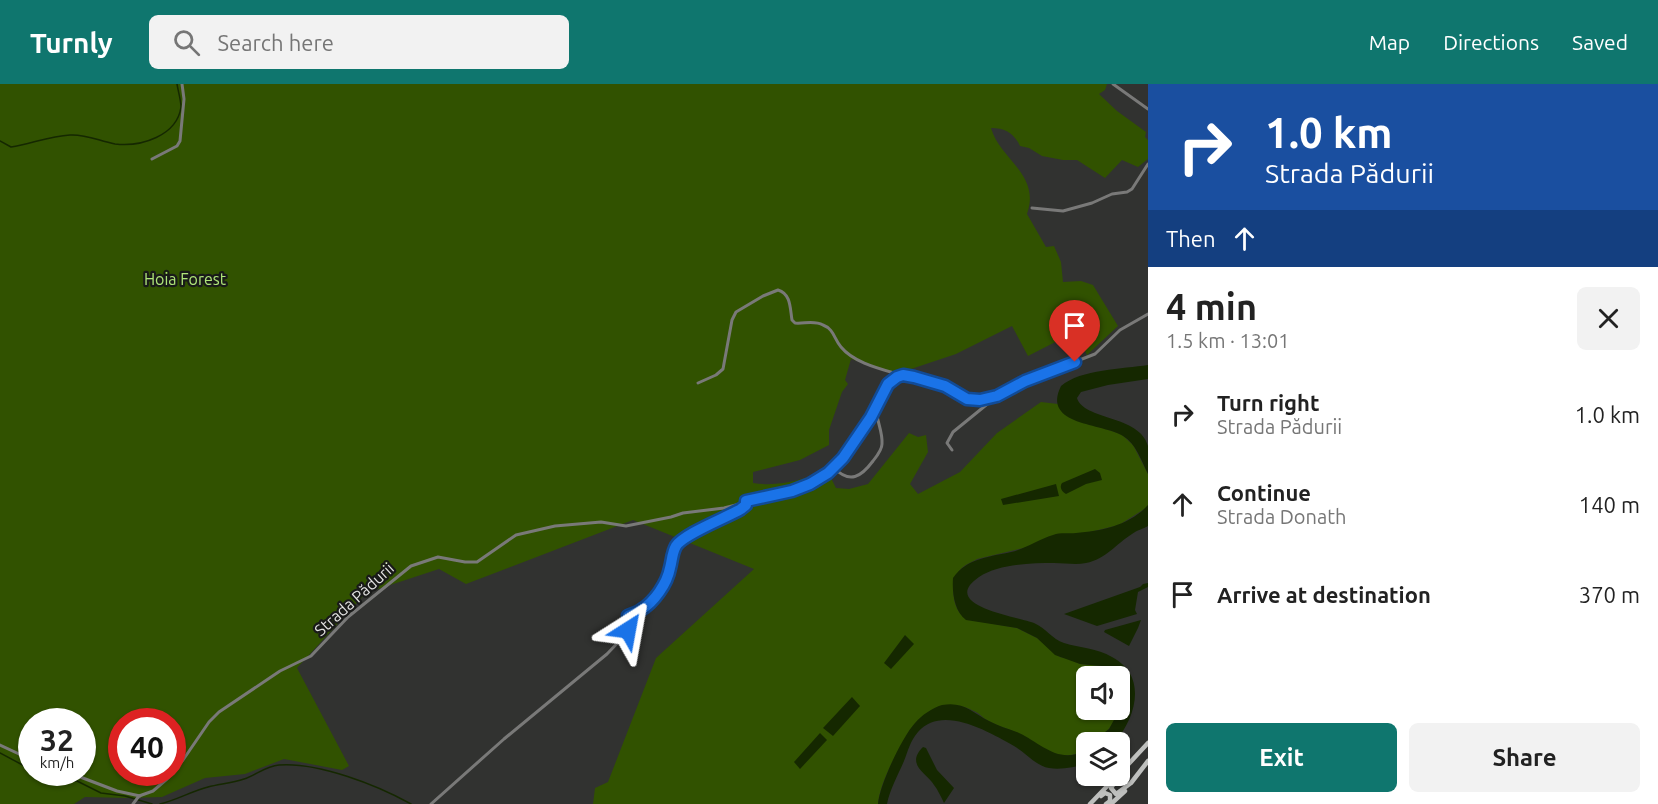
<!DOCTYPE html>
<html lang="en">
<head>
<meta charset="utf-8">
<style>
	body { margin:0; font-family:Ubuntu,sans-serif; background:#f2f2f2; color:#222; height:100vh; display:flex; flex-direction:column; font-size:22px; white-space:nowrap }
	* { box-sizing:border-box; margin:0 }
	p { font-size:20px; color:#767676 }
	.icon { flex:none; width:33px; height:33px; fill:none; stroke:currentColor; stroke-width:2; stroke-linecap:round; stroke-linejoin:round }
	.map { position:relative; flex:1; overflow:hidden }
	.sheet { display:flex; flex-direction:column; background:#fff; width:510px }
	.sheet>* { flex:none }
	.top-card { background:#1a4fa0; color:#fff; overflow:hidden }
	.tools { position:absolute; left:1076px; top:582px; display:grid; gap:12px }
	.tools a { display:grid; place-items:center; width:54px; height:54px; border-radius:9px; background:#fff; box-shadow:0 2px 4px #0004; font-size:30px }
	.speed { position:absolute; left:18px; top:624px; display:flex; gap:12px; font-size:30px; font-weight:700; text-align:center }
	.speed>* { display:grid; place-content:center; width:78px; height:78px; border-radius:50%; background:#fff; box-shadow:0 2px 4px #0004; line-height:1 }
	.speed small { font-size:15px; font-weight:400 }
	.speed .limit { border:9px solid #d22; background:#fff; color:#111 }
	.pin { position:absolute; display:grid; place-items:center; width:51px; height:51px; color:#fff; margin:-62px -26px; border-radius:50% 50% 50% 0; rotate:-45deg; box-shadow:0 0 6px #0007 }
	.pin .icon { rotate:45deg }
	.me { position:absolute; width:66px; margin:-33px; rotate:34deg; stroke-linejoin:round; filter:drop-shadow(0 0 4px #0008) }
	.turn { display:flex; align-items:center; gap:21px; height:126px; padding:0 18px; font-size:27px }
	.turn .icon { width:78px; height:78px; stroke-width:2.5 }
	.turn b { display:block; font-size:42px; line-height:51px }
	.then { display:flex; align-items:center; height:57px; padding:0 18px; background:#0003; gap:12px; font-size:22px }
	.round { display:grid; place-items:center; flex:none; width:63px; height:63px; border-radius:9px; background:#f2f2f2 }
	.headline { display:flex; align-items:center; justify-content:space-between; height:102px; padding:0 18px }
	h1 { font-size:36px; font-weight:600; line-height:45px }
	.button { display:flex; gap:12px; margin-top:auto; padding:12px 18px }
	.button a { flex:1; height:69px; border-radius:9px; background:#0f766e; color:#fff; font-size:24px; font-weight:600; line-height:69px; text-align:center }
	.button a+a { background:#f2f2f2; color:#222 }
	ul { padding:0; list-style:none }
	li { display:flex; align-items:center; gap:18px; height:90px; padding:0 18px }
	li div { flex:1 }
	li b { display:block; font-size:22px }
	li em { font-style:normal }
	header { display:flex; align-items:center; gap:36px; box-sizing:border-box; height:84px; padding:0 30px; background:#0f766e; color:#fff }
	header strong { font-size:28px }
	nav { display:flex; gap:33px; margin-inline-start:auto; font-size:21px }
	.search { width:420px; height:54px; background:#f2f2f2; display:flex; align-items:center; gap:15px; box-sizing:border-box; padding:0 21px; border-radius:9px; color:#767676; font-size:22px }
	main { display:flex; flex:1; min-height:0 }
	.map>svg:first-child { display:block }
</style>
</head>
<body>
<header>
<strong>Turnly</strong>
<div class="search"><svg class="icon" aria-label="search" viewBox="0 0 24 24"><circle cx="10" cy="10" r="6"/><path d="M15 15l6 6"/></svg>Search here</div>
<nav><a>Map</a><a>Directions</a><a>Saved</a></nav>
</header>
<main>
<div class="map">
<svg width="1148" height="720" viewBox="0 0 1148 720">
	<rect width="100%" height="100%" fill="#313230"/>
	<path fill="#315200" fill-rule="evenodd" d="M 0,0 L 1107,0 L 1105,6 L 1099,10 L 1117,27 L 1146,48 L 1145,53 L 1148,56 L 1148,75 L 1138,83 L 1122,76 L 1105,94 L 1077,76 L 1063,76 L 1042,72 L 1029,64 L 1020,62 C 1014,49 1005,44 991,44 C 1000,76 1041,90 1027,130 L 1046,163 L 1054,162 L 1061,178 L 1063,198 L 1081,197 L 1093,201 L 1118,242 L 1087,271 L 1075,248 L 1028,272 L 1012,242 L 956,270 L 896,290 L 851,275 L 845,296 L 848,300 L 842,308 L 829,346 L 829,361 L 800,376 L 753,388 L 753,399 C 779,403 803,396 827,386 L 836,404 L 849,405 L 868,400 L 909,349 L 918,353 L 926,351 L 928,368 L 910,400 L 918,410 L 960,388 L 997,349 L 1041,318 L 1058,320 L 1063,329 L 1072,334 L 1121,350 L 1133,361 L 1148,390 L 1148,421 L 1146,424 L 1119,441 L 977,475 C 972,478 964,481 960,486 C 950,500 951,525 966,535 L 1017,544 L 1037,554 L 1060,573 L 1070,575 L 1080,580 L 1102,582 L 1116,592 L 1086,592 L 1086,626 L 1119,626 L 1119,596 C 1131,616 1109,658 1086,658 L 1085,667 C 1054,680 1042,660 1017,649 C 1008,644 996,642 987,636 C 983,634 980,630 976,628 C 943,609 917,631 902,660 C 892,678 880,700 878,720 L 593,720 L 595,704 L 608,698 L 656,574 L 754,485 L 633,436 L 466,500 L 439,485 L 366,509 L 297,584 L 349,682 L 342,686 L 284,675 L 245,690 L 205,694 L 162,713 L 128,714 L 85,713 L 74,720 L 0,720 ZM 32,638 L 82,638 L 82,688 L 32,688 ZM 122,638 L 172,638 L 172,688 L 122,688 Z"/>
	<g fill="#152800">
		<path d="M 1148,281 L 1148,295 L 1108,301 L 1081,308 L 1077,314 C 1083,336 1140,331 1148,362 C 1148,370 1148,382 1148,390 C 1141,376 1136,360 1123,352 C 1103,339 1041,342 1061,302 C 1081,285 1123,285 1148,281 Z"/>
		<path d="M 1095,385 L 1100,389 L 1102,396 L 1086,400 L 1066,410 C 1062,408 1059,403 1062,399 Z"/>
		<polygon points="1056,400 1059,412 1003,421 1001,415"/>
		<path d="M 1148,421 L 1148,442 C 1143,445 1137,446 1132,450 C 1116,460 1106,475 1086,479 C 1076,481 1065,479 1054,479 C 1031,479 998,480 979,493 C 937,522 1020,533 1034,539 C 1046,544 1052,555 1064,559 C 1080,564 1097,564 1112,573 C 1148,592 1136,633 1115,658 L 1092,658 L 1109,645 L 1121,623 L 1124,610 L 1119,592 L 1102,582 L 1080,580 L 1055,571 L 1037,554 L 1017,544 L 966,536 C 954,527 952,508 953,494 C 967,474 989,473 1011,468 C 1025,465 1039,455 1053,451 C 1061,448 1068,450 1076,449 C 1102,447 1130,441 1148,421 Z"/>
		<polygon points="1148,499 1148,503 1138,508 1135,526 1137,530 1097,542 1064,530 1140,503 1143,500"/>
		<polygon points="1141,536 1138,544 1129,562 1104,548 1105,546"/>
		<polygon points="905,551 914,560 891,585 884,579"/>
		<polygon points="852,613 860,622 833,652 823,644"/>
		<path d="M 942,621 C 963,617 972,628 989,637 C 998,642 1009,645 1019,649 C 1042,660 1059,681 1086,666 L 1086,680 C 1075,683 1061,686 1049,684 C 1036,682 1026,669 1014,662 C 989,648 942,620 918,648 C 910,657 908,667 904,677 C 898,691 890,705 887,720 L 878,720 C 879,702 902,653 915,639 C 922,631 932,624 942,621 Z"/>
		<polygon points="820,649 827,656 800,685 794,678"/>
		<path d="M 923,663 L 926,664 L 937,686 L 954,704 L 944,719 C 941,713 938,706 934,701 C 927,689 905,681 923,663 Z"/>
	</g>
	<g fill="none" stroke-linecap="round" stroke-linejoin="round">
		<g stroke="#152800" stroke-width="1.5">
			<path d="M 0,57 L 11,63 C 31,60 49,52 70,51 C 86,50 99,57 115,60 C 141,63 177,52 181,23 C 181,16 178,7 177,0"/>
			<polyline points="0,669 32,686"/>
			<polyline points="36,688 50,696 77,697 101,709 125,712 152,720"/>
			<path d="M 160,720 C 177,716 192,707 208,703 C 220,700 232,699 244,695 C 256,691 266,682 279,681 C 318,678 377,701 411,720"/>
		</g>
		<g stroke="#797978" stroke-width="3">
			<polyline points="1113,0 1148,25"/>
			<polyline points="152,75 177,62 180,57 184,15 182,0"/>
			<polyline points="1032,124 1063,127 1092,119 1112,110 1127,108 1132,105 1148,80"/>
			<path d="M 698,299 L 716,291 L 723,285 L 732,236 L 736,228 L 763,212 L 778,206 C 791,210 790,224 792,236 L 795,239 C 804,240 814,236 823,241 C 834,245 834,255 841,263 C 854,279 881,285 901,291"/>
			<polyline points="952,366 947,359 953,348 996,313"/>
			<path d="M 834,384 C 850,400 861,393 873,377 C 877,372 882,366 882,360 C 883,349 877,337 876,326"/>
			<polyline points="0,661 32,676"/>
			<polyline points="60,688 75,691 117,707 140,712"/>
			<polyline points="133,720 139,712 153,707 167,695 183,676 209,638 219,628 280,587 311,572 348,533 411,482 438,473 465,478 477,478 516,451 555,442 601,438 626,442 671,433 683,429 724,424 795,406 820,395 837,381 866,340 888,300 895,294 908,292 945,302 971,316 988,315 997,312 1025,297 1095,270 1120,246 1148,230"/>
			<path d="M 431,720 L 504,655 L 607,570 L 627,549 L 628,532 C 632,530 637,529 641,526 C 654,518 667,500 670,484 C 672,477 672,469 676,462 C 684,450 727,433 741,425 L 746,421 L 746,417"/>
		</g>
		<g stroke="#bfc0be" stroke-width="4.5">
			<polyline points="1123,685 1111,704 1116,710 1131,699 1148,677"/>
			<polyline points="1123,686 1148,659"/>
			<polyline points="1101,712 1105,709 1110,711 1110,717 1106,720"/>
			<polyline points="1090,720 1113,696"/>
			<polyline points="1111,720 1125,707"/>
		</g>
	</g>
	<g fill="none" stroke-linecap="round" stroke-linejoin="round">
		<defs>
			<path id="route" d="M 628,546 L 628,532 C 632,530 637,529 641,526 C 654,518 667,500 670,484 C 672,477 672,469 676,462 C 683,450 728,433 741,425 L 746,421 L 746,417 L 792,407 L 810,400 L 828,389 L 843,374 L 871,333 L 888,300 L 897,293 L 903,291 L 914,293 L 945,302 L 967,315 L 980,316 L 997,312 L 1025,297 L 1075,278"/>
		</defs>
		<use href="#route" stroke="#114b97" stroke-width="15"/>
		<use href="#route" stroke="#1a73e8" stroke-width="10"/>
	</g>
	<g text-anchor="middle" stroke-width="4.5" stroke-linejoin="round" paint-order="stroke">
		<g font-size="16" fill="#afe579" stroke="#191a19">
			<text x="185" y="201">Hoia Forest</text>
		</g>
		<g font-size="16" fill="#e3e3e2" stroke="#191a19">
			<text transform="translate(354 515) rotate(-42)" y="6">Strada Pădurii</text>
		</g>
	</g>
</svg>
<div class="tools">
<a><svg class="icon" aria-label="sound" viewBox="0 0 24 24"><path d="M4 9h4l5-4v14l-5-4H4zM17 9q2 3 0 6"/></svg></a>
<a><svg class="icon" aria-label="layers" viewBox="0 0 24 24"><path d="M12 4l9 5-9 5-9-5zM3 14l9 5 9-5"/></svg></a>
</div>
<div class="speed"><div>32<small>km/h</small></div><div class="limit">40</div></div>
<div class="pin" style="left:1075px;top:278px;background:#d93025"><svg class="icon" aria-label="arrive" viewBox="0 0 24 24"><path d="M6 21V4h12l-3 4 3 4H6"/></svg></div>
<svg class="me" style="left:628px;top:546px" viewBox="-20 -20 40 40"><path d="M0-17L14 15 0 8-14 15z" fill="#1a73e8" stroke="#fff" stroke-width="4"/></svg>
</div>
<section class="sheet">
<div class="top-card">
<div class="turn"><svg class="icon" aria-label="right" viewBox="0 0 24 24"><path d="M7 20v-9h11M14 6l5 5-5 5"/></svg><div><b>1.0 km</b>Strada Pădurii</div></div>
<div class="then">Then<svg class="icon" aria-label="ahead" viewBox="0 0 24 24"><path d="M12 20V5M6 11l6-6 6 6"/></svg></div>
</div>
<div class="headline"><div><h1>4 min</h1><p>1.5 km · 13:01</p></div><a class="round"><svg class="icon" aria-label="close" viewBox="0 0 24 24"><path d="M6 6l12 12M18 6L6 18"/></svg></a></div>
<ul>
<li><svg class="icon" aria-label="right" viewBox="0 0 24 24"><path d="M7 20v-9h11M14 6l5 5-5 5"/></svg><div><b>Turn right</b><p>Strada Pădurii</p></div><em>1.0 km</em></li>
<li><svg class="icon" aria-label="ahead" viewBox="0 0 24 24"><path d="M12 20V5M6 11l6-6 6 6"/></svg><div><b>Continue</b><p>Strada Donath</p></div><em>140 m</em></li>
<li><svg class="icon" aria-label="arrive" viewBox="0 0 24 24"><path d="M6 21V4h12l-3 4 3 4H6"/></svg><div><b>Arrive at destination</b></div><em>370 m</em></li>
</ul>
<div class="button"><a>Exit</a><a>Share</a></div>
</section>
</main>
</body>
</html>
